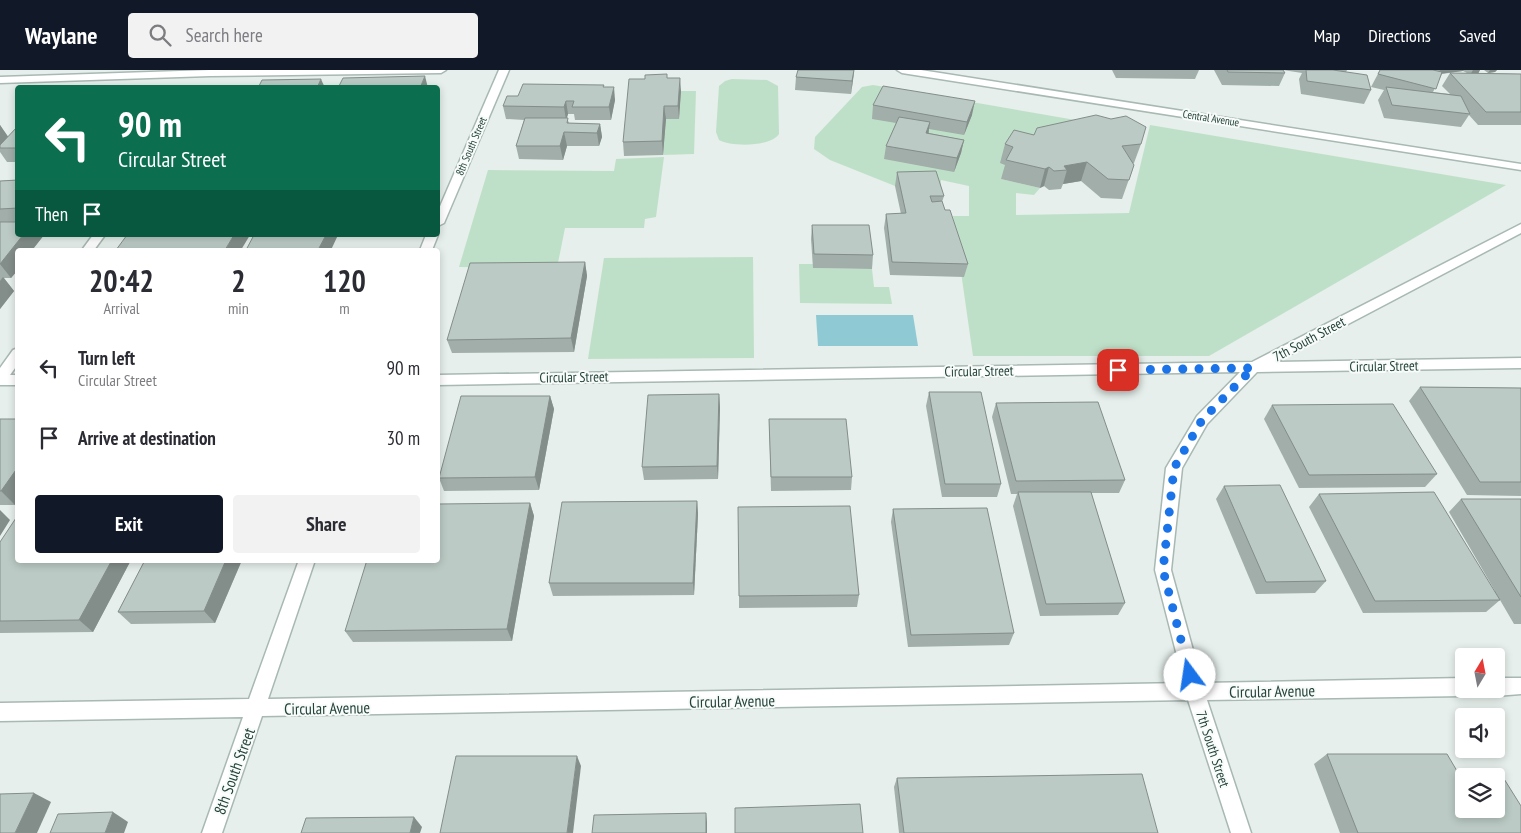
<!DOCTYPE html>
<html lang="en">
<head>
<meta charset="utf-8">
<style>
	body { margin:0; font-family:"PT Sans Narrow",sans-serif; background:#f2f2f3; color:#2b2b33; height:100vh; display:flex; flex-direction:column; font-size:19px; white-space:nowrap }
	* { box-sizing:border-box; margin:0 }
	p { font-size:16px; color:#7c7c81 }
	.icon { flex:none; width:28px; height:28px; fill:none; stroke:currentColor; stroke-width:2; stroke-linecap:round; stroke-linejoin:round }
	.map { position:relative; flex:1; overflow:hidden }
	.drawer { position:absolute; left:15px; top:178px; width:425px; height:315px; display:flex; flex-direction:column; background:#fff; border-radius:5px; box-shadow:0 2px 8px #0003 }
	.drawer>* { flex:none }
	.banner { position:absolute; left:15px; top:15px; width:425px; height:152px; border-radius:5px; box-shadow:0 2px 8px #0003; background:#0b6e4f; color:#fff; overflow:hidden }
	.needle { width:32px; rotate:10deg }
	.controls { position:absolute; left:1455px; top:578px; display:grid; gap:10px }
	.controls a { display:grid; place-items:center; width:50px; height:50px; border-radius:5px; background:#fff; box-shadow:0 2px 8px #0003; font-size:25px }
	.pin { position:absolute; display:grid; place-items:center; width:42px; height:42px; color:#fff; margin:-21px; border-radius:10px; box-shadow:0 2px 8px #0006 }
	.me { position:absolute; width:55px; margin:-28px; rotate:346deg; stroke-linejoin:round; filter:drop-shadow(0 0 4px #0008) }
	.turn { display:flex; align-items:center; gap:18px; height:105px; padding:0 20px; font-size:22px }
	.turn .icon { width:65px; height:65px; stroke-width:2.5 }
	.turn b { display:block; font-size:35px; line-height:42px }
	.then { display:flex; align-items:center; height:48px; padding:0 20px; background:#0003; gap:10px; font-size:19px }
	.eta { display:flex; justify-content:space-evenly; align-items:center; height:85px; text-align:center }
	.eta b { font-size:30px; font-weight:600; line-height:35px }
	.cta { display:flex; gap:10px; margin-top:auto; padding:10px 20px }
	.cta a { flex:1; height:58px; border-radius:5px; background:#111827; color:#fff; font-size:20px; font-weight:600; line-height:58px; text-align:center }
	.cta a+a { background:#f2f2f3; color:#2b2b33 }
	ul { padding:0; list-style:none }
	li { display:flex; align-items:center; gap:15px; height:70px; padding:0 20px }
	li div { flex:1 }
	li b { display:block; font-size:19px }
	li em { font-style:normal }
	header { display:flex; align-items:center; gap:30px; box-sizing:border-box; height:70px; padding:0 25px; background:#111827; color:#fff }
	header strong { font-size:24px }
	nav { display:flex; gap:28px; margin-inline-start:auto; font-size:18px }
	.search { width:350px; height:45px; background:#f2f2f3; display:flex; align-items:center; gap:12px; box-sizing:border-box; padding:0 18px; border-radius:5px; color:#7c7c81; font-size:19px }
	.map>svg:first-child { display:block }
</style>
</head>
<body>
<header>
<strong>Waylane</strong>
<div class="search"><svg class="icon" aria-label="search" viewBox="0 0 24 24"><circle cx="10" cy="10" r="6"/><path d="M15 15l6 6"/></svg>Search here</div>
<nav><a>Map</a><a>Directions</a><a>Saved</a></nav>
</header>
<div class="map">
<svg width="1521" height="763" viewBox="0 0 1521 763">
	<rect width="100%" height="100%" fill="#e6efeb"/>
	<g fill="#bfe0c8">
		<path d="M 732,9 L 767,10 L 778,16 L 779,64 C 771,77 731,77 719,70 L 716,62 L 719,16 L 725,11 Z"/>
		<polygon points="873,15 1122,58 1008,96 1001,109 1040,118 1034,125 1016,123 1016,145 1129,143 1150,55 1506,115 1209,286 973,286 953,146 969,146 969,116 941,110 939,133 933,115 895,116 830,90 814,79 815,67 862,17"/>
		<polygon points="681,21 696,21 694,84 663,85 666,49 679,49"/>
		<polygon points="664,87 656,147 645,149 644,158 565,158 557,198 459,197 488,100 614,101 616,89"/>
		<polygon points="753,187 754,288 588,289 604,188"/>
		<polygon points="799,194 813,194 814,198 872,199 874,217 889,217 892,234 800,233"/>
	</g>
	<polygon fill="#8ec9d4" points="816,245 913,245 918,276 818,276"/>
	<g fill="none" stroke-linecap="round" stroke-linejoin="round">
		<defs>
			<g id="minor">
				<polygon points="210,0 446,0 441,3 210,6 0,13 0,7"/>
				<polygon points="499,0 509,0 444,153 438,156 438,141"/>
				<polygon points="897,0 921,0 1521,94 1521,100 902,3"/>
				<polygon points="1521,154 1521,163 1276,292 1521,288 1521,298 1257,302 1207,354 1182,398 1171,500 1202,613 1464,608 1464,619 1472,619 1470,623 1464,626 1207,630 1251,763 1231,763 1188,630 262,646 222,763 202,763 243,647 0,651 0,633 249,629 299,490 315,490 268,629 1184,613 1155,500 1166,398 1197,346 1240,302 438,315 438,305 1252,292"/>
				<polygon points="93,165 105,165 94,180 82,180"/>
				<polygon points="426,165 438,165 432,180 420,180"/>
				<polygon points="18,278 18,294 10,305 18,305 18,315 0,315 0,298 13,280"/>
				<polygon points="1496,608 1521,608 1521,624 1496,626 1490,623 1488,619 1496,619"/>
			</g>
		</defs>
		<use href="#minor" stroke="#a8b8b2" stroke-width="3"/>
		<use href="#minor" fill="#fff" fill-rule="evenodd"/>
	</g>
	<g fill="#a1aea9" fill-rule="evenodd">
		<polygon points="854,0 853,10 851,24 795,20 796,7"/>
		<polygon points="1112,0 1199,0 1195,9 1116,8"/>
		<polygon points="1214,0 1347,0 1346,2 1371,20 1364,34 1301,24 1299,9 1302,3 1283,0 1285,3 1279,16 1222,15"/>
		<path d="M 1380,0 L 1480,0 L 1478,3 L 1521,4 L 1521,55 L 1478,55 L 1469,45 L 1461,57 L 1384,48 L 1378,30 L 1384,20 L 1371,17 ZM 1463,1 L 1467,3 L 1450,3 L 1442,16 L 1450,24 L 1433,22 L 1442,4 Z"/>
		<polygon points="1484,0 1497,0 1495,2 1488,3"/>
		<polygon points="668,8 681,21 679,49 666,49 663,85 624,86 623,72"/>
		<polygon points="604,17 615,30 611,50 575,50 574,44 568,44 567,48 569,53 600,54 602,67 599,76 567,76 563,90 519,89 516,76 524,50 506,49 503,36 518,26"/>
		<polygon points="873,35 972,45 964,65 929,59 929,63 964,70 961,83 954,102 884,89 886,76 896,53 872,49"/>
		<polygon points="0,55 8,67 18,56 18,92 7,92 0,82"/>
		<polygon points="1034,65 1141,74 1134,93 1133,93 1134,95 1122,129 1101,128 1081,111 1063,114 1061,119 1049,120 1044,116 1040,118 1001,109 1005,95 1000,93 1005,74"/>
		<polygon points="897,102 944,126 942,132 945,140 968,194 964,207 890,205 884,158 886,144 901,144 895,116"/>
		<polygon points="18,110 18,165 44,165 11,208 4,208 14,221 0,239 0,111"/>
		<polygon points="812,155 873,185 872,199 813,198 811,169"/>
		<polygon points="585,192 587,206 574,282 452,283 447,270"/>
		<polygon points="1420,317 1521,318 1521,426 1467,425 1409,331"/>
		<polygon points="929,322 1001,414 997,427 942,427 926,336"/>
		<polygon points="719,324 720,338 718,409 644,410 642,397"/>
		<polygon points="550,326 554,339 539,420 444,421 439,408"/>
		<polygon points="996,333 1125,410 1119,423 1091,423 1125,533 1118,545 1040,546 1013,436 1017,424 1011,424 992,347"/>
		<polygon points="1272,335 1437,404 1425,417 1299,418 1264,349"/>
		<polygon points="0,349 18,349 18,430 15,435 0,435"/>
		<polygon points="769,349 852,407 851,420 771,421"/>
		<polygon points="1224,416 1326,511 1315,523 1256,524 1216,429"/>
		<polygon points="1319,424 1495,521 1449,442 1461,429 1521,429 1521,554 1514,554 1500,530 1486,542 1363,543 1309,437"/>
		<polygon points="697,431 698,444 694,525 553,526 549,513"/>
		<polygon points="530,433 534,446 512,571 353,572 345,561"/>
		<polygon points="893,439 1014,563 1009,575 908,577 891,452"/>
		<polygon points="0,472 18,490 131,490 93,562 0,563"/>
		<polygon points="145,490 242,490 215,553 131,554 118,542"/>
		<polygon points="859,525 857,537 739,538 739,526"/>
		<polygon points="1327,684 1460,706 1521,763 1340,763 1314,694"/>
		<polygon points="897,708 1158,763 899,763 894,717"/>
	</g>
	<g fill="#838d89">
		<polygon points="854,0 853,10 851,24 852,11"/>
		<polygon points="1440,0 1464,0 1463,1 1438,4"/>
		<polygon points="1473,0 1480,0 1478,4 1470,5"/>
		<polygon points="1490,0 1497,0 1495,2 1488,3"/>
		<polygon points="425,6 428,18 420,18"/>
		<polygon points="680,8 681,21 679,49 678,36"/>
		<polygon points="321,9 325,18 317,18"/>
		<polygon points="614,17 615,30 611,50 609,37"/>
		<polygon points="566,31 568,44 566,50 564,37"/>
		<polygon points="975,31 972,45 964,65 967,52"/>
		<polygon points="664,36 666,49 663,85 662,71"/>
		<polygon points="930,52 928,65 926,63"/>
		<polygon points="600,54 602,67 599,76 597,63"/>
		<polygon points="0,55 9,68 0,78"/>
		<polygon points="564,62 567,76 563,90 560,76"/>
		<polygon points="964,70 961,83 954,102 957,88"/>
		<polygon points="1087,92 1081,111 1063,114 1067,100 1064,96"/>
		<polygon points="1049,97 1044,116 1040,118 1045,99"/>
		<polygon points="23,165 44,165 32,180 18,180 18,200 11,208 0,194"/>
		<polygon points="234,165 250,165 241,180 225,180"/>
		<polygon points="326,165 338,165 331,180 318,180"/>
		<polygon points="585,192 587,206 574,282 571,268"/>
		<polygon points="3,207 14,221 0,239 0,211"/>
		<polygon points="719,324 720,338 718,409 717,396"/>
		<polygon points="550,326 554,339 539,420 535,407"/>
		<polygon points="18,397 18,430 15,435 1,421"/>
		<polygon points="697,431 698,444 694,525 693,513"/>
		<polygon points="530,433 534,446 512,571 507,559"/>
		<polygon points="0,440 10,450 0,466"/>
		<polygon points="112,490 131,490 93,562 79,550"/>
		<polygon points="226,490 242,490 215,553 204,541"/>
		<polygon points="577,686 581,696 573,763 567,763"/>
		<polygon points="34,723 51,732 37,763 15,763"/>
		<polygon points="113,742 128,752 124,763 105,763"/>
		<polygon points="706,743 707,752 707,763 706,763"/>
		<polygon points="414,747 422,757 420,763 410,763"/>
	</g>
	<g fill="#bbcac4" stroke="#838d89" fill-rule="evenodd">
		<polygon points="798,0 854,0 852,11 796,7"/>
		<polygon points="1227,0 1283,0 1285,3 1228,2"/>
		<polygon points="1306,0 1333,0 1367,5 1371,20 1307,11"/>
		<polygon points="1380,0 1433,0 1442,2 1436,19 1378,4"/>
		<polygon points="1450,3 1521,4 1521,42 1486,42"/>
		<polygon points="667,4 667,8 680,8 678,36 664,36 662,71 623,72 629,9 645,9 645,5"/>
		<polygon points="425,6 420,18 338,18 343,8"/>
		<polygon points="321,9 317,18 258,18 262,10"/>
		<polygon points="523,14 604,15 603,17 614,17 609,37 572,37 574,31 566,31 564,37 503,36 507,26 518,26"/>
		<polygon points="883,16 975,31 967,52 873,35"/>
		<polygon points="1386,17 1461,26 1470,44 1392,35"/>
		<polygon points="1096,45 1111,49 1126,46 1146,57 1141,74 1122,76 1134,95 1129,110 1108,109 1087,92 1064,96 1067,100 1054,101 1049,97 1045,99 1006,90 1013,77 1005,74 1014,60 1034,65 1037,58"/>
		<polygon points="899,47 930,52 926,63 964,70 957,88 886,76"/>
		<polygon points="525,48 568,48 567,53 600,54 597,63 564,62 560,76 516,76"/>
		<polygon points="18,56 18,78 0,78 0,75"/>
		<polygon points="936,101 944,126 930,126 932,132 942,131 945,140 950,140 968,194 892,192 886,144 906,143 897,102"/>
		<polygon points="18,110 18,138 0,139 0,111"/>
		<polygon points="0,152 18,152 18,165 23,165 0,194"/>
		<polygon points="812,155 869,155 873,185 814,184"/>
		<polygon points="127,165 234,165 225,180 116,180"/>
		<polygon points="254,165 326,165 318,180 246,180"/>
		<polygon points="585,192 571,268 447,270 470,193"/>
		<polygon points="1420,317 1521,318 1521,412 1480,412"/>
		<polygon points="929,322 981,322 1001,414 945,414"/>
		<polygon points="719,324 717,396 642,397 648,325"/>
		<polygon points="461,326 550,326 535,407 439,408"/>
		<polygon points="1098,332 1125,410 1016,411 996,333"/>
		<polygon points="1393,334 1437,404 1309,405 1272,335"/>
		<polygon points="0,349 18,349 18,397 1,421 0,421"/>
		<polygon points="769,349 846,349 852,407 771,407"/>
		<polygon points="1280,415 1326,511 1266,512 1224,416"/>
		<polygon points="1018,422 1091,422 1125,533 1046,534"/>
		<polygon points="1434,422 1500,530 1375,531 1319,424"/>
		<polygon points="1461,429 1521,429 1521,527"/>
		<polygon points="697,431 693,513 549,513 562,432"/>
		<polygon points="530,433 507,559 345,561 367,490 438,490 438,434"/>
		<polygon points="850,436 859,525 739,526 738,437"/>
		<polygon points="987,438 1014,563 911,565 893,439"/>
		<polygon points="18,445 18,490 112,490 79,550 0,551 0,472"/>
		<polygon points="145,490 226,490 204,541 118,542"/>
		<path d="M 1327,684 L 1447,684 L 1460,706 L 1501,704 L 1521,736 L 1521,763 L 1358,763 ZM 1464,706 L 1496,706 L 1496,739 L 1464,739 Z"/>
		<polygon points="456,686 577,686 567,763 440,763"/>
		<polygon points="1142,704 1158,763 904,763 897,708"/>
		<polygon points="34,723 15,763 0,763 0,724"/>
		<polygon points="860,734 863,763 735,763 735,738"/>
		<polygon points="113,742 105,763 50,763 58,744"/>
		<polygon points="706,743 706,763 592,763 594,745"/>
		<polygon points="414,747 410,763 301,763 306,748"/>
	</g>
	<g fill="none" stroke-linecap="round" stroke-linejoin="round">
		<polyline stroke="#1a73e8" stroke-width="9" stroke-dasharray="0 16.2" points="1118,300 1253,298 1202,350 1174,398 1163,500 1190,605"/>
	</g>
	<g text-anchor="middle" stroke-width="4" stroke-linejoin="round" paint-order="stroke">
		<g font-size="11" fill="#24423a" stroke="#f7fbf9">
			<text transform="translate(1211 48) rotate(9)" y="4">Central Avenue</text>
			<text transform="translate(471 76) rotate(-67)" y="4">8th South Street</text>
		</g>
		<g font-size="14" fill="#24423a" stroke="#f7fbf9">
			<text transform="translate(1309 269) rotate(-28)" y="5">7th South Street</text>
			<text transform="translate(1384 296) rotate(-1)" y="5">Circular Street</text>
			<text transform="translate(979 301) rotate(-1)" y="5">Circular Street</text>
			<text transform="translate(574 307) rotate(-1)" y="5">Circular Street</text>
			<text transform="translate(1213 679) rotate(72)" y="5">7th South Street</text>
		</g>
		<g font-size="16" fill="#24423a" stroke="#f7fbf9">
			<text transform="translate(1272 621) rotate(-1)" y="6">Circular Avenue</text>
			<text transform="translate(732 631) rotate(-1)" y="6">Circular Avenue</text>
			<text transform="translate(327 638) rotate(-1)" y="6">Circular Avenue</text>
			<text transform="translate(234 701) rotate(-70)" y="6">8th South Street</text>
		</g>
	</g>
</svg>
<div class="controls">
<a><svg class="needle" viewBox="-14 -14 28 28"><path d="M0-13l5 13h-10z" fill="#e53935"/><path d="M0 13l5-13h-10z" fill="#7c7c81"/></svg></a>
<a><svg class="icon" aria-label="sound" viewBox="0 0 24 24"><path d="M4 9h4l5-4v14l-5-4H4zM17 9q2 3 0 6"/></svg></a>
<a><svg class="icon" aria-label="layers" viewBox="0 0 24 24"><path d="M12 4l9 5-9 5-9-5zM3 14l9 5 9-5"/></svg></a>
</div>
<div class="pin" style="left:1118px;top:300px;background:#d93025"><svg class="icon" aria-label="arrive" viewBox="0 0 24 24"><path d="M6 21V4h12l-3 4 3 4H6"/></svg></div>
<svg class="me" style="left:1190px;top:605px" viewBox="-20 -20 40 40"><circle r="19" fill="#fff"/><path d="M0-13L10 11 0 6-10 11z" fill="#1a73e8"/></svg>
<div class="banner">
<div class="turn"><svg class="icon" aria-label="left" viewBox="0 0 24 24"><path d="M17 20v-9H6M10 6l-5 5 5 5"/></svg><div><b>90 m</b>Circular Street</div></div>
<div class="then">Then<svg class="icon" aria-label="arrive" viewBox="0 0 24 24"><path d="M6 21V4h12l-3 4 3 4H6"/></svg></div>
</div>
<section class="drawer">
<div class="eta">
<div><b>20:42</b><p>Arrival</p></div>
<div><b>2</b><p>min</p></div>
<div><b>120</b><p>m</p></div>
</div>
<ul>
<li><svg class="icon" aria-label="left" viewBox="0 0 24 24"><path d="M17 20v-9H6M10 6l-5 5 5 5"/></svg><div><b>Turn left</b><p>Circular Street</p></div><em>90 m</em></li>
<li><svg class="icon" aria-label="arrive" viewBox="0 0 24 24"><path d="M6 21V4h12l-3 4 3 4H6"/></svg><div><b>Arrive at destination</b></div><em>30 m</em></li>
</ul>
<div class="cta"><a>Exit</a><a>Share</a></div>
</section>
</div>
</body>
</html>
